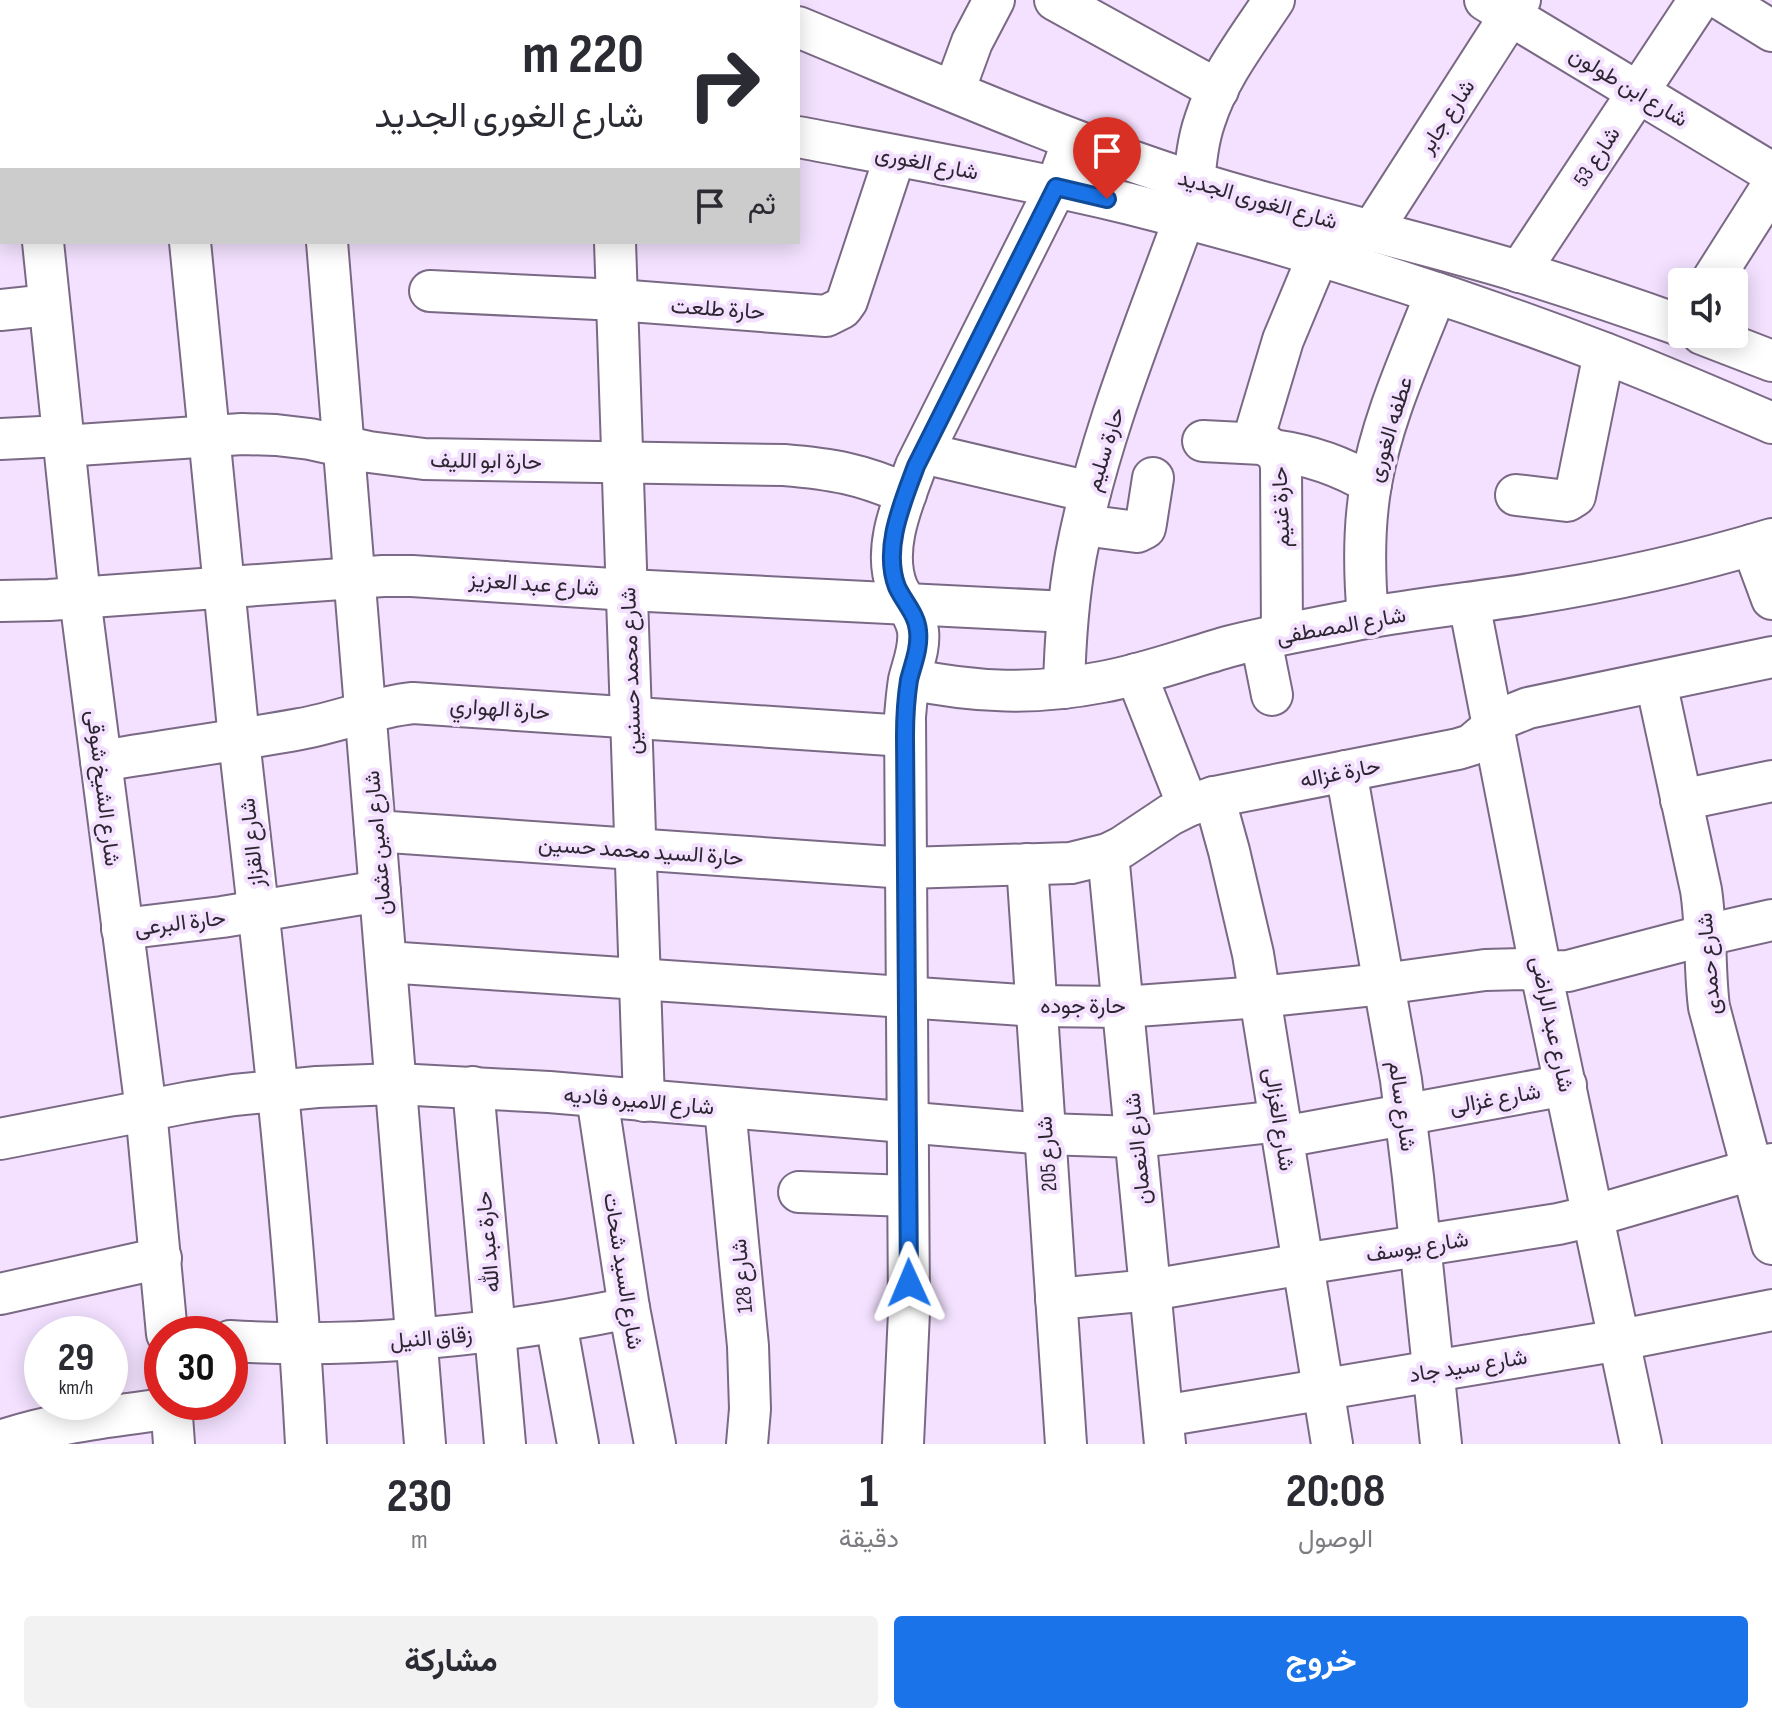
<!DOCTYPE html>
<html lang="ar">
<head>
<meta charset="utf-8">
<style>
	body { margin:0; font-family:"Sofia Sans Condensed",Vazirmatn,sans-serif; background:#f2f2f3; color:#2b2b33; direction:rtl; height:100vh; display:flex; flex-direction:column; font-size:30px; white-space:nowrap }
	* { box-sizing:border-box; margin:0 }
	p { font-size:26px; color:#7c7c81 }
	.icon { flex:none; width:44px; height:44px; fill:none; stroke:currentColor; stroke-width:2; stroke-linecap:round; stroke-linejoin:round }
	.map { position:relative; height:1444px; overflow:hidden; direction:ltr }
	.panel { display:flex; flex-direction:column; background:#fff; flex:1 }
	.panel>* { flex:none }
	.top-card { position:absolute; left:0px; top:0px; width:800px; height:244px; box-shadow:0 4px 20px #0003; direction:rtl; background:#fff; color:#2b2b33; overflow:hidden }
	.fabs { position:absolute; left:1668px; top:268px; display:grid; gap:16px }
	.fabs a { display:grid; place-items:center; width:80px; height:80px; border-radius:8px; background:#fff; box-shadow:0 4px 20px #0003; font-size:40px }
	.speed { position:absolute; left:24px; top:1316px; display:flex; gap:16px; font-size:40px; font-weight:700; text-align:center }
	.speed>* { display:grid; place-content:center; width:104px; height:104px; border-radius:50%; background:#fff; box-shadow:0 4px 20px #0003; line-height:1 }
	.speed small { font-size:20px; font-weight:400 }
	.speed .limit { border:12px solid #d22; background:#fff; color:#111 }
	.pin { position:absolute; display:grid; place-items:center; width:68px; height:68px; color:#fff; margin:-82px -34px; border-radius:50% 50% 50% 0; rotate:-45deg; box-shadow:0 0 8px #0007 }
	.pin .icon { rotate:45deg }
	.me { position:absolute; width:88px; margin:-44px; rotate:359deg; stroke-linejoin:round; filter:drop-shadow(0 0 6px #0008) }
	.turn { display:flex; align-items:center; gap:28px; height:168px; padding:0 24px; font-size:36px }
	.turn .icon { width:104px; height:104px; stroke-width:2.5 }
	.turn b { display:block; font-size:56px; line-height:68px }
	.then { display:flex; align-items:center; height:76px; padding:0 24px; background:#0003; gap:16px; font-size:30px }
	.eta { display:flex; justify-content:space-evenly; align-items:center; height:136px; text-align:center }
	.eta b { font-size:48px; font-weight:700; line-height:56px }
	.cta { display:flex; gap:16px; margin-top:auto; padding:16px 24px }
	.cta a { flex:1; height:92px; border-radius:8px; background:#1a73e8; color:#fff; font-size:32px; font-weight:700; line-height:92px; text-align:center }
	.cta a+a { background:#f2f2f3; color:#2b2b33 }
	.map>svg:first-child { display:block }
</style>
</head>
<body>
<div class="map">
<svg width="1772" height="1444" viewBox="0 0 1772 1444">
	<rect width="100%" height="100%" fill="#f3e1ff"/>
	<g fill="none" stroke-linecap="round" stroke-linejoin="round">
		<defs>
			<g id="minor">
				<polyline points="731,0 736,2"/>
				<polyline points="1055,0 1218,90"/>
				<polyline points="1485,0 1772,173"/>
				<polyline points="1722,0 1772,31"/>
				<polyline points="197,2 198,0"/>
				<polyline points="0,9 2,9"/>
				<path d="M 798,27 C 929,81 1059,139 1194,182 C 1302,216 1413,239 1521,272 C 1575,289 1629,307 1682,326"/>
				<polyline points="0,39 2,39"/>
				<polyline points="954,91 972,42 994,0"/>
				<path d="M 798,137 C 909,158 1021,178 1130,204 C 1291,244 1450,294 1604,353 C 1661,375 1716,399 1772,423"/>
				<polyline points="0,180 2,179"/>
				<path d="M 1194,182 C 1196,161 1198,140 1205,120 C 1219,76 1249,38 1274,0"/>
				<polyline points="1371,232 1520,0"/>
				<polyline points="43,242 80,598 146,1110 167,1334"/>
				<path d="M 190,242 C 206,411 222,580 240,749 C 266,980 294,1212 306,1444"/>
				<polyline points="327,242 425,1444"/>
				<polyline points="615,242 644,1101"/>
				<polyline points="1519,272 1699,0"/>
				<polyline points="1711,282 1772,186"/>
				<polyline points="430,291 617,300 826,316 842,308 847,301 895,156"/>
				<polyline points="0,310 49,305"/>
				<polyline points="1702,334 1772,361"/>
				<polyline points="0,439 62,436"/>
				<polyline points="1203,441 1262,444"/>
				<path d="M 63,446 L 242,434 L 276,435 L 310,439 L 369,452 L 424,459 L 784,465 C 832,469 862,474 906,494"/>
				<path d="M 1273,450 C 1309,455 1340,465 1371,484"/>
				<polyline points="923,453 1090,492"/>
				<polyline points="1516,495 1567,501 1575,496 1604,353"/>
				<polyline points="1083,525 1137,532 1145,528 1146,523 1153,478"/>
				<polyline points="1752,545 1772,599"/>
				<polyline points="0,601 49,600 383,576 412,576 628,590 1068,612"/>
				<polyline points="1469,603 1541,972 1641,1444"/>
				<path d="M 1368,618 C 1364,573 1363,529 1371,484 C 1382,418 1412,355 1436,293"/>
				<polyline points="1282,634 1281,466 1278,454 1258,439 1257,427 1283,340 1318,256"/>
				<polyline points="1261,640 1272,695"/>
				<polyline points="1136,674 1188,806"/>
				<path d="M 910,679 C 976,693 1035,695 1102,682 C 1146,674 1188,658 1231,646 C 1274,635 1318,628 1361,619 C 1417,608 1474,603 1530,594 C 1611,581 1693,563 1772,539"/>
				<path d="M 1656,682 L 1701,890 C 1707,929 1704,968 1709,1007 L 1772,1244"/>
				<path d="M 1064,688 C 1065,643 1068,599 1076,555 C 1098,439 1144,329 1184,219"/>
				<path d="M 101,761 C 167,750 234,741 300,729 C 339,722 374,707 413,703 L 905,736"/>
				<polyline points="1346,771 1401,1080 1413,1177 1441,1444"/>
				<polyline points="1214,797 1229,851 1253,954 1332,1444"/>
				<polyline points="1681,800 1772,781"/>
				<polyline points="375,831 906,868 1071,863 1108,854 1122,847 1170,815 1188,806 1214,797 1458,749 1471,745 1503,718 1528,708 1772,657"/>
				<polyline points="1108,854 1165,1444"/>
				<polyline points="1027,864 1066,1444"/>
				<polyline points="122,929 222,917 380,891"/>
				<polyline points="386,962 1037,1006 1123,1007 1260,997 1383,984 1485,970 1523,969 1541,972 1568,971 1706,935 1772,920"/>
				<polyline points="473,1087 505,1444"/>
				<polyline points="597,1097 629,1308 655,1444"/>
				<polyline points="725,1108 748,1346 750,1409 747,1444"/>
				<polyline points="1283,1137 1566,1085"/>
				<polyline points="0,1139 190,1102 234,1095 317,1087 396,1084 549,1092 1045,1134 1136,1137 1280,1121"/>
				<polyline points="799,1192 908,1196"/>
				<polyline points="0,1294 161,1258"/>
				<polyline points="1056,1299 1151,1290 1303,1264 1558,1224 1593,1216 1772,1164"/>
				<polyline points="556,1323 578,1444"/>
				<path d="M 230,1341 C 364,1349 498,1335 629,1308"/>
				<polyline points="171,1402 174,1444"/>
				<polyline points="1163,1416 1620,1340 1772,1310"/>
				<path d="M 0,1441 C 56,1422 114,1416 172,1408"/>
				<path d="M 903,1444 L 909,1312 L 905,717 C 906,705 907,692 909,680 C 913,664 920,648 918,631 C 916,615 904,602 897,587 C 882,548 903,502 916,466 L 1056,187 L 1073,140"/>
			</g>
		</defs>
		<use href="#minor" stroke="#7a6984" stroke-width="44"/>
		<use href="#minor" stroke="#fff" stroke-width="40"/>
	</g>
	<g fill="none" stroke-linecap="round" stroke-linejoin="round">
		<defs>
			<path id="route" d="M 909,1283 L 905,736 C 905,717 906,699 909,680 C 913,664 920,648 918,631 C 917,615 904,602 897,587 C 882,548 903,502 916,466 L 1056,187 L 1107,199"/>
		</defs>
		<use href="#route" stroke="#114b97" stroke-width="20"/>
		<use href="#route" stroke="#1a73e8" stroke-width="14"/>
	</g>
	<g text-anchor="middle" stroke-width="8" stroke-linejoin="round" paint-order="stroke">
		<g font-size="22" fill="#2d2631" stroke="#f3e1ff">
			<text transform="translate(1629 86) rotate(31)" y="8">شارع ابن طولون</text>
			<text transform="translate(1446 116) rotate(-57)" y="8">شارع جابر</text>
			<text transform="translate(1596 156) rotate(-57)" y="8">شارع 53</text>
			<text transform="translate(927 162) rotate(11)" y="8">شارع الغورى</text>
			<text transform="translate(1258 199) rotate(16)" y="8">شارع الغورى الجديد</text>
			<text transform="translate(718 308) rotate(4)" y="8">حارة طلعت</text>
			<text transform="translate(1389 429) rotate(-73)" y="8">عطفه الغورى</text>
			<text transform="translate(1104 449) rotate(-73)" y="8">حارة سليم</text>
			<text transform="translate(486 460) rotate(1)" y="8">حارة ابو الليف</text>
			<text transform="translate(1280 507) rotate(-92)" y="8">حارة غنيم</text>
			<text transform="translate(534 583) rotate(4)" y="8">شارع عبد العزيز</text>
			<text transform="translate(1341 625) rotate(-10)" y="8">شارع المصطفى</text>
			<text transform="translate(630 671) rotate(-92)" y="8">شارع محمد حسنين</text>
			<text transform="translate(500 708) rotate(4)" y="8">حارة الهواري</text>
			<text transform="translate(1340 772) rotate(-11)" y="8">حارة غزاله</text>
			<text transform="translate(104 788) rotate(83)" y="8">شارع الشيخ شوقى</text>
			<text transform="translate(251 843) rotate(-96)" y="8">شارع القزاز</text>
			<text transform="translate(377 843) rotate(-95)" y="8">شارع امين عثمان</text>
			<text transform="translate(641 850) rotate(4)" y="8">حارة السيد محمد حسين</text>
			<text transform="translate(180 922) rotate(-7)" y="8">حارة البرعى</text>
			<text transform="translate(1708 964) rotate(-95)" y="8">شارع حمدى</text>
			<text x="1083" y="1013">حارة جوده</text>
			<text transform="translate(1553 1024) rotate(78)" y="8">شارع عبد الراضى</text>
			<text transform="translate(1495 1098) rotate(-10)" y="8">شارع غزالى</text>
			<text transform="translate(639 1100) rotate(5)" y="8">شارع الاميره فاديه</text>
			<text transform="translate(1403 1106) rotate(82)" y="8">شارع سالم</text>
			<text transform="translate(1280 1119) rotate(81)" y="8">شارع الغزالى</text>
			<text transform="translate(1137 1149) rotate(-96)" y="8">شارع النعمان</text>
			<text transform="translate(1046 1154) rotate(-94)" y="8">شارع 205</text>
			<text transform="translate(487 1242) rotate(-95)" y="8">حارة عبد الله</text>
			<text transform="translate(1417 1246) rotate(-9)" y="8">شارع يوسف</text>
			<text transform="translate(624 1271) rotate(81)" y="8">شارع السيد شحات</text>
			<text transform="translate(741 1276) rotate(-95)" y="8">شارع 128</text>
			<text transform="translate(431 1337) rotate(-5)" y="8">زقاق النيل</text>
			<text transform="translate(1468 1365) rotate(-9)" y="8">شارع سيد جاد</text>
		</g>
	</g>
</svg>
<div class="fabs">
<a><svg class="icon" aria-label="sound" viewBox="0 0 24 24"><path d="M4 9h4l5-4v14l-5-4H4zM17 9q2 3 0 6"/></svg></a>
</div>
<div class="speed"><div>29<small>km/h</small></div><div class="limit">30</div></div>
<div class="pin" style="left:1107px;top:199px;background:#d93025"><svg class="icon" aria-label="arrive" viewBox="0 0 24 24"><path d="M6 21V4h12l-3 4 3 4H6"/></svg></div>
<svg class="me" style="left:909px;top:1283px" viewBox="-20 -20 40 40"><path d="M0-17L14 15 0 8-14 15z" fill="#1a73e8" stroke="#fff" stroke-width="4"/></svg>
<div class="top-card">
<div class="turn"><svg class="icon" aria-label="right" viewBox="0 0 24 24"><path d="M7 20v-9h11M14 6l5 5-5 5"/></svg><div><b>220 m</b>شارع الغورى الجديد</div></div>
<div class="then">ثم<svg class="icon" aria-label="arrive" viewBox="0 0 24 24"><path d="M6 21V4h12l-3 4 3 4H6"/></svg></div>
</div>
</div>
<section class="panel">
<div class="eta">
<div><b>20:08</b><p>الوصول</p></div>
<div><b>1</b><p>دقيقة</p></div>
<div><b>230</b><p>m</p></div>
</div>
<div class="cta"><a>خروج</a><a>مشاركة</a></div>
</section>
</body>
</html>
